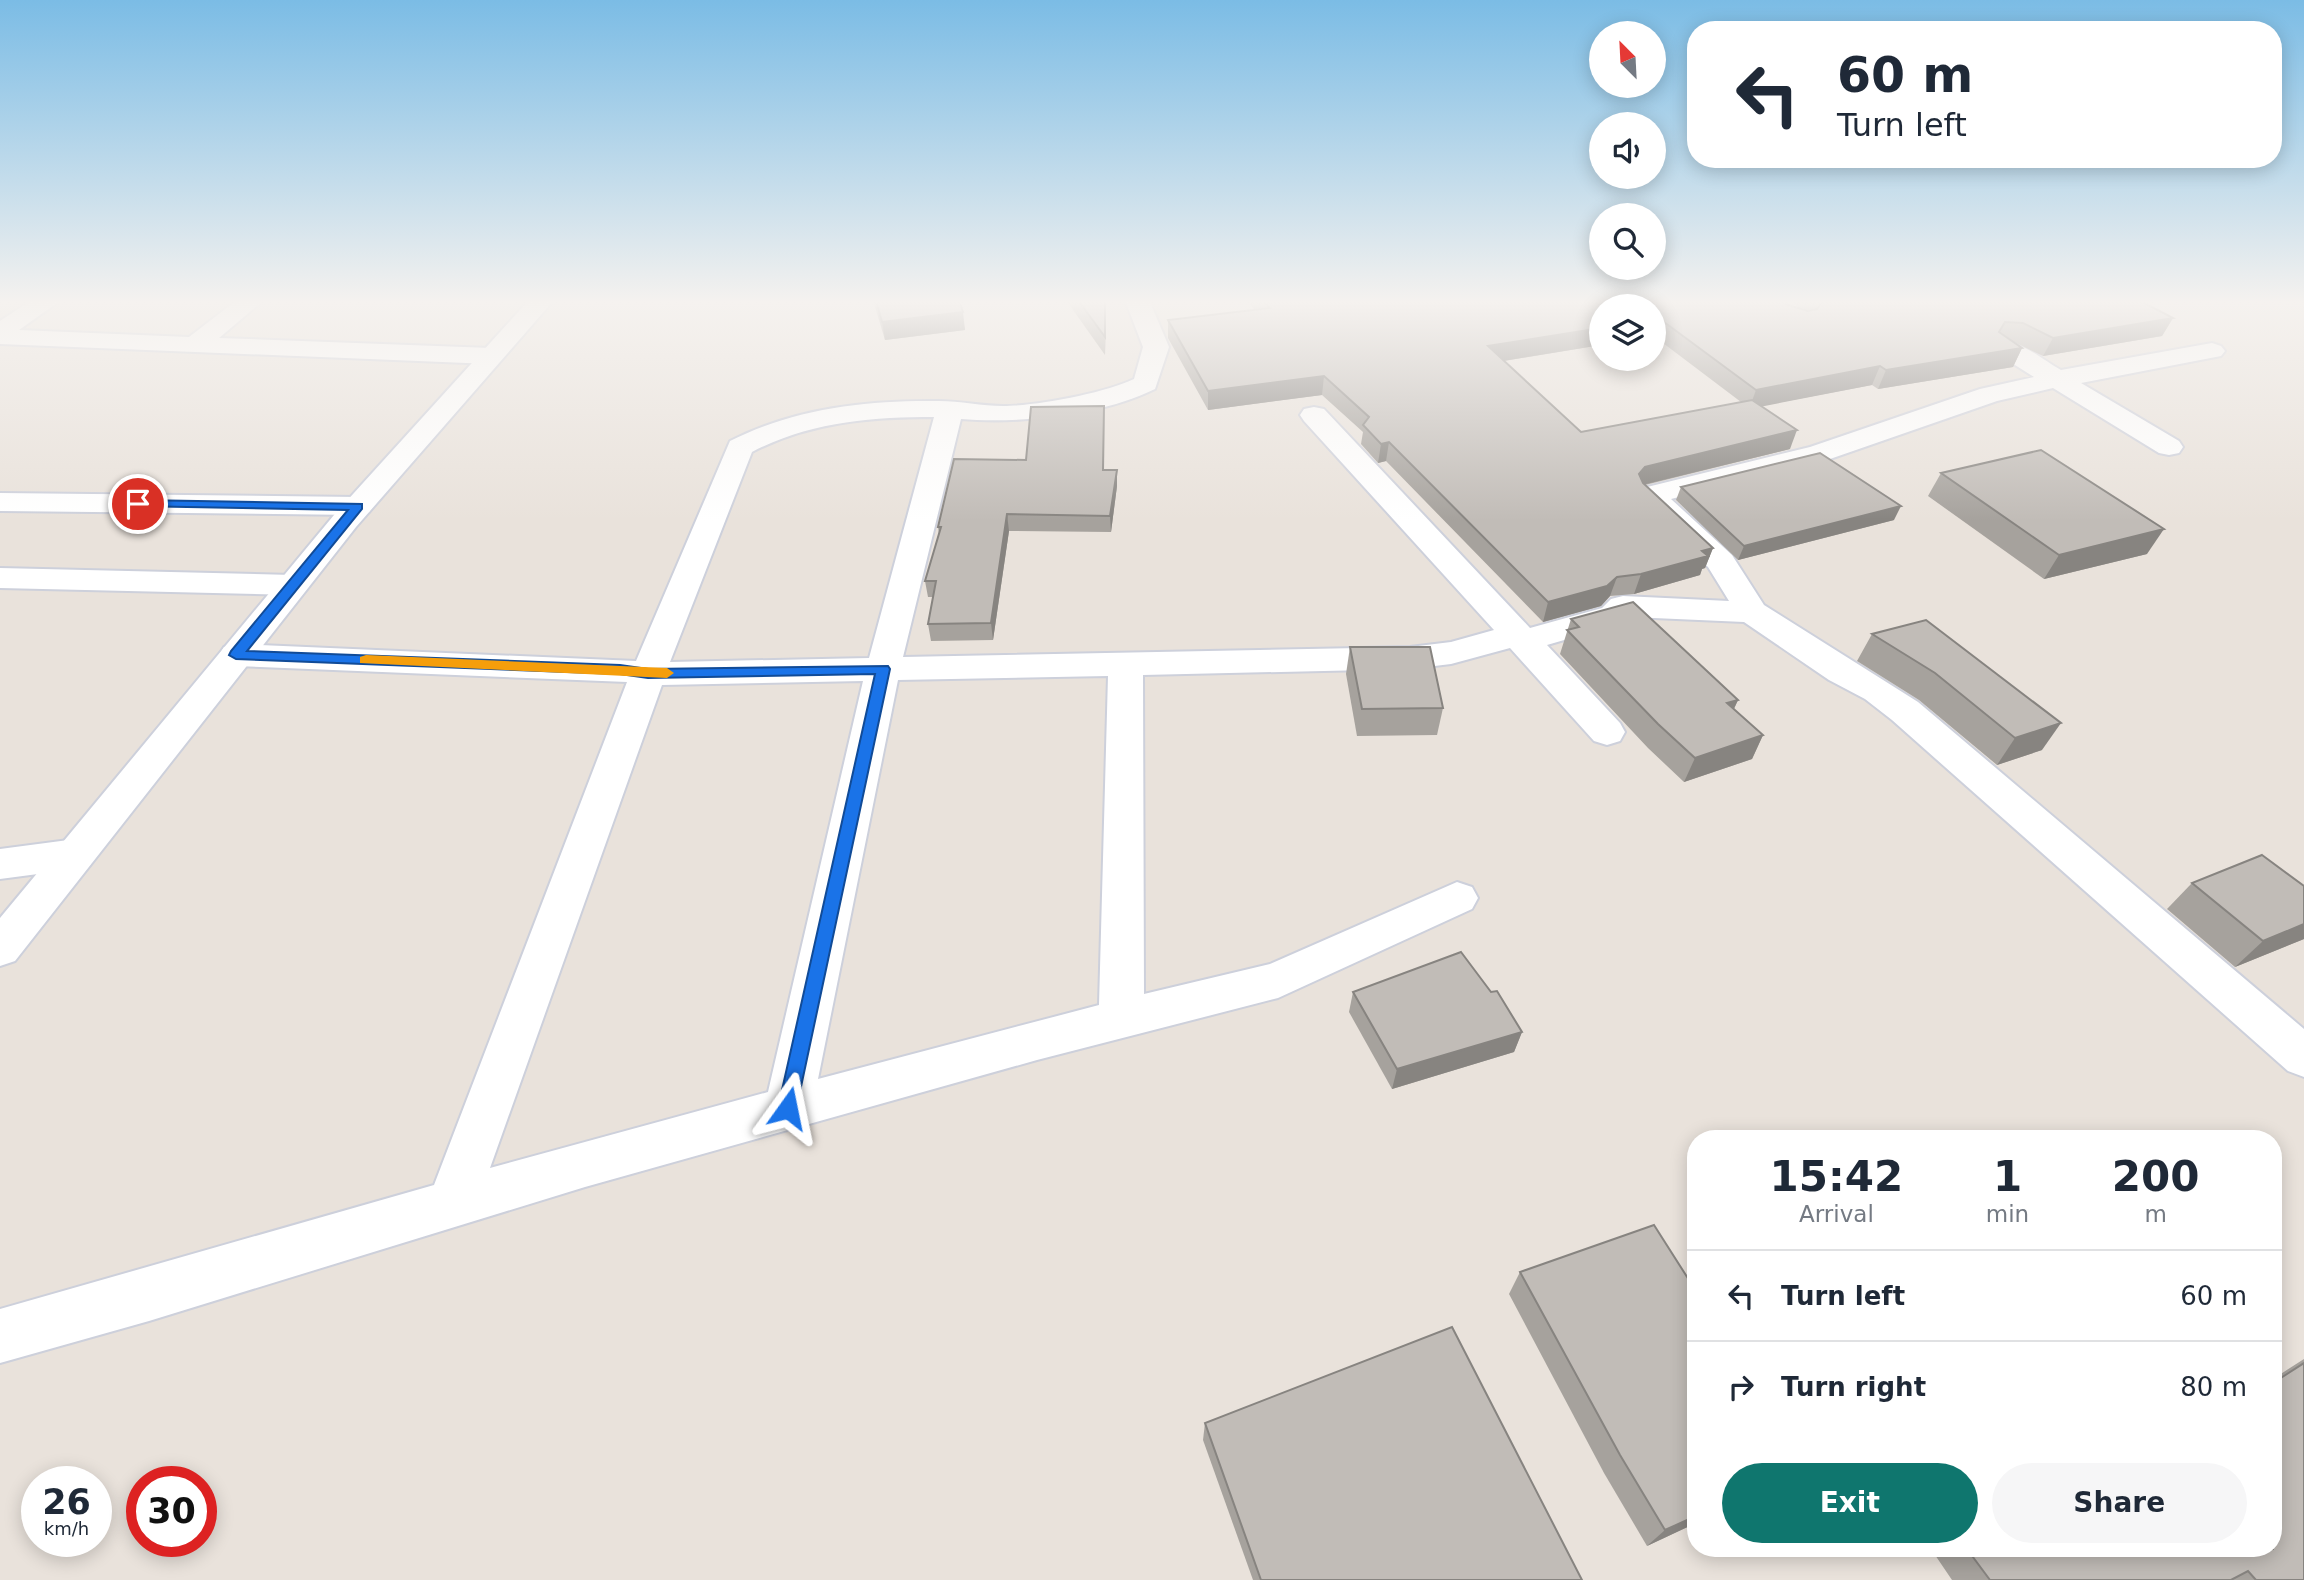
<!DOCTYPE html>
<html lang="en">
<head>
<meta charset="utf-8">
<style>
	body { margin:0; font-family:"DejaVu Sans",sans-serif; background:#f6f6f7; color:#1f2937; height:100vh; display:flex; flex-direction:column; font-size:26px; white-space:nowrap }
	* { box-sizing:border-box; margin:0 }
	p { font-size:23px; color:#747a83 }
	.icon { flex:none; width:38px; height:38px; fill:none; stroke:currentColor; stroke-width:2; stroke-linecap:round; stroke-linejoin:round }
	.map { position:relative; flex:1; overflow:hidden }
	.drawer { position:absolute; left:1687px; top:1130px; width:595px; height:427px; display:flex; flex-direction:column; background:#fff; border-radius:28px; box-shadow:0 4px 18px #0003 }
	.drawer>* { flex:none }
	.guide { position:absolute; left:1687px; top:21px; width:595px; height:147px; border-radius:28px; box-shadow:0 4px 18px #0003; background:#fff; color:#1f2937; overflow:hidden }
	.needle { width:46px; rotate:336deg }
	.fabs { position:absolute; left:1589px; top:21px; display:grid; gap:14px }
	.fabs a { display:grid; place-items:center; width:77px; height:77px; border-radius:50%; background:#fff; box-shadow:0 4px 18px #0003; font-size:35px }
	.speed { position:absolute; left:21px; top:1466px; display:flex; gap:14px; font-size:35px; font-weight:700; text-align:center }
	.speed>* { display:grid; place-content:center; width:91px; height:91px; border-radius:50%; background:#fff; box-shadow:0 4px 18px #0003; line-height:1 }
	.speed small { font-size:18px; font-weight:400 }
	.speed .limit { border:10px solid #d22; background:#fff; color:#111 }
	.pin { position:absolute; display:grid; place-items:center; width:60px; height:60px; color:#fff; margin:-30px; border:4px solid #fff; border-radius:50%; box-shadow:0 2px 7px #0007 }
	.me { position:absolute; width:77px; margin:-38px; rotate:12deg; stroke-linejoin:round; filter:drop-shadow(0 0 5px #0008) }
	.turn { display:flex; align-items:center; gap:24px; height:147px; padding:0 35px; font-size:32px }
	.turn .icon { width:91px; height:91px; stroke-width:2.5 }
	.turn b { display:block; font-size:49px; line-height:60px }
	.eta { display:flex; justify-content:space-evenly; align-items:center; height:119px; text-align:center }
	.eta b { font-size:42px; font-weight:800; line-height:49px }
	.button { display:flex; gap:14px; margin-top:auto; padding:14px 35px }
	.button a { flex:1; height:80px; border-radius:42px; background:#0f766e; color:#fff; font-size:28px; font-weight:800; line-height:80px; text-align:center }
	.button a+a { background:#f6f6f7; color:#1f2937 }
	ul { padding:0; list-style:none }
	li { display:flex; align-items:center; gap:21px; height:91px; padding:0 35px; border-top:2px solid #e0e1e3 }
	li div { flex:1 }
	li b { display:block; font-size:26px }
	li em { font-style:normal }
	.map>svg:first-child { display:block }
</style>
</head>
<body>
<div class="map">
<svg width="2304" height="1580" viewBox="0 0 2304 1580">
	<rect width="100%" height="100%" fill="#e9e2db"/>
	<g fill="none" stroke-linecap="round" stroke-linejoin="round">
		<defs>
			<g id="minor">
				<polygon points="32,300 61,300 19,330 189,337 237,300 264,300 219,338 491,348 500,351 504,356 500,361 491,364 0,344 0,321"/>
				<path d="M 1125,300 L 1149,300 L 1169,347 L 1155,389 C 1103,415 1019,424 961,419 L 903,657 L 1410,647 L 1451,642 L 1494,630 L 1304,421 L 1300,415 L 1304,409 L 1314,407 L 1324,409 L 1530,628 L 1602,608 L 1611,599 L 1623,596 L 1729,601 L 1708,567 L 1639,501 L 1635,495 L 1639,489 L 1810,447 L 1980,389 L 2034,377 L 1996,353 L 1992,348 L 1996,343 C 2018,337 2042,360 2061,370 L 2212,343 L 2221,346 L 2225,351 L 2221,356 L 2081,383 L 2179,441 L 2183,447 L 2179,453 L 2169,455 L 2159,453 L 2053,388 L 1997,401 L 1830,459 L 1671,499 L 1732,555 L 1764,605 L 1918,702 L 2304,1029 L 2304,1077 L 2288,1071 L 1892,720 L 1865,699 L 1829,680 L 1744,622 L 1631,617 L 1626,622 L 1547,645 L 1620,723 L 1625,732 L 1620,741 L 1607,745 L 1594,741 L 1510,648 L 1451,664 L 1410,669 L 1143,675 L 1144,994 L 1270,964 L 1457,882 L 1472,887 L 1478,898 L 1472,909 L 1278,998 L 1037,1060 L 585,1187 L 149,1321 L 0,1363 L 0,1309 L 434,1185 L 627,682 L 236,666 L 224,663 L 219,655 L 224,647 L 236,644 L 636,661 L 730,441 C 795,408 867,400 939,401 C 960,401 982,406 1003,406 C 1036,406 1105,393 1134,379 L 1143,347 ZM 934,417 L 869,658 L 670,662 L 752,452 C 809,422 871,417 934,417 ZM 1108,676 L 1099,1005 L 818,1079 L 898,680 ZM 863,681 L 768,1092 L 490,1168 L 662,685 Z"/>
				<polygon points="0,493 358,497 369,500 373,506 369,512 358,515 0,511"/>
				<polygon points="0,568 293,575 304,578 309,585 304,592 293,595 0,588"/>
				<polygon points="76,839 90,843 96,854 90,865 76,869 0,879 0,849"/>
			</g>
			<polygon id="tertiary" points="529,300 554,300 356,527 15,961 0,966 0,918 334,515"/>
		</defs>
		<use href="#minor" stroke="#cdd0db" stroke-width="4"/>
		<use href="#tertiary" stroke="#cdd0db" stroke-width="4"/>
		<use href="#minor" fill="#fff" fill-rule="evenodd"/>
		<use href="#tertiary" fill="#fff" fill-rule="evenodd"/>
	</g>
	<g fill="#a6a29d" fill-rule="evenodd">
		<polygon points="873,300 959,300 965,330 885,340"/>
		<polygon points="1066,300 1106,300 1105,355"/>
		<path d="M 1247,300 L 1592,300 L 1595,303 L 1604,306 L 1605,303 L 1603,300 L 1780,300 L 1785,304 L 1800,309 L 1790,300 L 2139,300 L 2173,318 L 2162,336 L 2043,356 L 2012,341 L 2022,348 L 2013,367 L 1878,389 L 1872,385 L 1761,406 L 1790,449 L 1645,485 L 1713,548 L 1705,568 L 1702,569 L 1700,575 L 1634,594 L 1610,596 L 1601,606 L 1543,622 L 1386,461 L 1378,463 L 1361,444 L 1363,432 L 1322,395 L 1208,410 L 1168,338 L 1168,320 L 1255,310 ZM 1601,306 L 1655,337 L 1741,402 L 1581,432 L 1504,361 L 1601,345 Z"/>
		<polygon points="1104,422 1103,470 1117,486 1111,532 1009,531 993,640 931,641 928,624 933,597 928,597 925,581 939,534 938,527 1026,460"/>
		<polygon points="1941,473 2147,554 2044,579 1928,496"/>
		<polygon points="1681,487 1894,520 1738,560 1676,500"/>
		<polygon points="1571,619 1738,700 1734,709 1763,735 1752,759 1684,782 1648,748 1560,654"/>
		<polygon points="1926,620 2042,750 1997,765 1919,700 1857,661 1872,634"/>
		<polygon points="1350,647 1443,708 1437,735 1357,736 1346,674"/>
		<polygon points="2192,883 2304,886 2304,939 2235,967 2167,909"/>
		<polygon points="1353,992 1491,992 1522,1032 1514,1052 1392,1089 1349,1012"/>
		<polygon points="1520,1272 1696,1523 1647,1546 1604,1473 1509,1294"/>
		<polygon points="2304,1359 2304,1580 1952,1580 1931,1549 2273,1549 2273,1379"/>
		<polygon points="1205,1423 1582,1580 1253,1580 1203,1440"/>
	</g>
	<g fill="#878480">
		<polygon points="1105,300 1106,300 1105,355"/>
		<polygon points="963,312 965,330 885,340 882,322"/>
		<polygon points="2173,318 2162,336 2043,356 2053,338"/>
		<polygon points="1660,319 1655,337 1654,337 1654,320"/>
		<polygon points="1601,328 1601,345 1484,364 1488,346"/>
		<polygon points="2022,348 2013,367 1878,389 1886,370"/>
		<polygon points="1880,366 1872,385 1749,409 1756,390"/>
		<polygon points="1324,376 1322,395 1208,410 1208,391"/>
		<polygon points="1797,430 1790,449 1638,486 1639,474 1645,467"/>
		<polygon points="1389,442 1386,461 1378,463 1381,444"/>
		<polygon points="1117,470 1117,486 1111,532 1110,516"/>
		<polygon points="1901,506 1894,520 1738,560 1744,546"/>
		<polygon points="1007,514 1009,531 993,640 991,623"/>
		<polygon points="2164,529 2147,554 2044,579 2059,555"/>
		<polygon points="1713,548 1705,568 1702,569 1700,575 1634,594 1641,574 1702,551"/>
		<polygon points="1617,577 1610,596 1601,606 1543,622 1548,602"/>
		<polygon points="1738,700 1727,723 1727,703"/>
		<polygon points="2061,723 2042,750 1997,765 2015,738"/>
		<polygon points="1763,735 1752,759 1684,782 1695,758"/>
		<polygon points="2304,924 2304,939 2235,967 2263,941"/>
		<polygon points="1522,1032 1514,1052 1392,1089 1397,1069"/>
		<polygon points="1696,1516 1696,1523 1647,1546 1665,1530"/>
	</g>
	<g fill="#c1bcb7" stroke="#878480" stroke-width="2">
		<polygon points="876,300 959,300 963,312 882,322"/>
		<polygon points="1078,300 1105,300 1105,337"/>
		<polygon points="1263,300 1592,300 1595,303 1605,306 1608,303 1608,300 1780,300 1785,304 1808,311 1817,309 1821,303 1818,300 2139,300 2173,318 2053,338 2023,323 2005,322 1999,332 2022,348 1886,370 1880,366 1756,390 1660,319 1654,320 1654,306 1601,306 1601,328 1488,346 1581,432 1752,400 1797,430 1645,467 1639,474 1643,483 1713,548 1702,551 1708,556 1641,574 1617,577 1607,586 1548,602 1389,442 1381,444 1363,425 1369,417 1324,376 1208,391 1168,320 1270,308"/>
		<polygon points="1104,406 1103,470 1117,470 1110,516 1007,514 991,623 928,624 936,581 925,581 941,527 938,527 954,459 1026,460 1031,407"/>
		<polygon points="2041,450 2164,529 2059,555 1941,473"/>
		<polygon points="1820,453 1901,506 1744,546 1681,487"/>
		<polygon points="1633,602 1738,700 1727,703 1763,735 1695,758 1658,724 1567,630 1579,627 1571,619"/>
		<polygon points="1926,620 2061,723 2015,738 1935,673 1872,634"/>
		<polygon points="1350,647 1430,647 1443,708 1362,709"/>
		<polygon points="2262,855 2304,886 2304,924 2263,941 2192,883"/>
		<polygon points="1461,952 1491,992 1497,991 1522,1032 1397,1069 1353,992"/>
		<polygon points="1654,1225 1696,1291 1696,1516 1665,1530 1620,1455 1520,1272"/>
		<polygon points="1452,1327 1582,1580 1261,1580 1205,1423"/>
		<polygon points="2304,1363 2304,1580 2256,1580 2248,1571 2231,1580 1990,1580 1967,1549 2273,1549 2273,1383"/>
	</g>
	<linearGradient id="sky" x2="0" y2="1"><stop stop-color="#7bbce5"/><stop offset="0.58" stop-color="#f5f2ef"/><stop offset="1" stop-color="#f5f2ef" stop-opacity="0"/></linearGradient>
	<rect width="2304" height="521" fill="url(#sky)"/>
	<polygon fill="#1a73e8" stroke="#114b97" stroke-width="2" points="138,500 362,504 362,509 247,651 620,665 648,669 888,666 890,669 795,1115 788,1117 781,1115 778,1108 875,674 648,678 620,674 236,659 229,655 231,651 348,510 133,506 133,501"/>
	<polygon fill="#f59e0b" points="366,655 667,668 674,673 667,678 360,663 360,657"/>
</svg>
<div class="fabs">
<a><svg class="needle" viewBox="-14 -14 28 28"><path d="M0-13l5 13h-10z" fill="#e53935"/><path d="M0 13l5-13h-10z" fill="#747a83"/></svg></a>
<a><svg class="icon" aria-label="sound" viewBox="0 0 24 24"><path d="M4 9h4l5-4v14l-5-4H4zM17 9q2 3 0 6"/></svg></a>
<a><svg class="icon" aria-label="search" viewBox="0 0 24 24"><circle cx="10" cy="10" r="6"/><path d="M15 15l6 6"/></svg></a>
<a><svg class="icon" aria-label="layers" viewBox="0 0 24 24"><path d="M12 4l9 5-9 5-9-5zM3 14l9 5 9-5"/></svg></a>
</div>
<div class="speed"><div>26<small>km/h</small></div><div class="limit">30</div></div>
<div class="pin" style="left:138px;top:504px;background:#d93025"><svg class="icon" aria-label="arrive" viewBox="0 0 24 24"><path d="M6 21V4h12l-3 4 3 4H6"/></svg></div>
<svg class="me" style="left:788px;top:1108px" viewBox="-20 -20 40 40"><path d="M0-17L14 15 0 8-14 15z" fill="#1a73e8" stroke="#fff" stroke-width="4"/></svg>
<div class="guide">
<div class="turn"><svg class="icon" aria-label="left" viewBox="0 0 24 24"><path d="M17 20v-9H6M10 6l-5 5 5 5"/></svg><div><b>60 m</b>Turn left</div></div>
</div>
<section class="drawer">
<div class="eta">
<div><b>15:42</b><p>Arrival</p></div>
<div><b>1</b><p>min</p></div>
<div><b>200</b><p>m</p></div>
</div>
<ul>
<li><svg class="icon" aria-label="left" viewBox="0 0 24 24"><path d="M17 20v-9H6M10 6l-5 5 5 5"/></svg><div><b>Turn left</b></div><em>60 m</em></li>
<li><svg class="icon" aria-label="right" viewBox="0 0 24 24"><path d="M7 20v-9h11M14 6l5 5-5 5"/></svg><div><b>Turn right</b></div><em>80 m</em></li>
</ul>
<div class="button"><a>Exit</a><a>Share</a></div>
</section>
</div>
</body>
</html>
